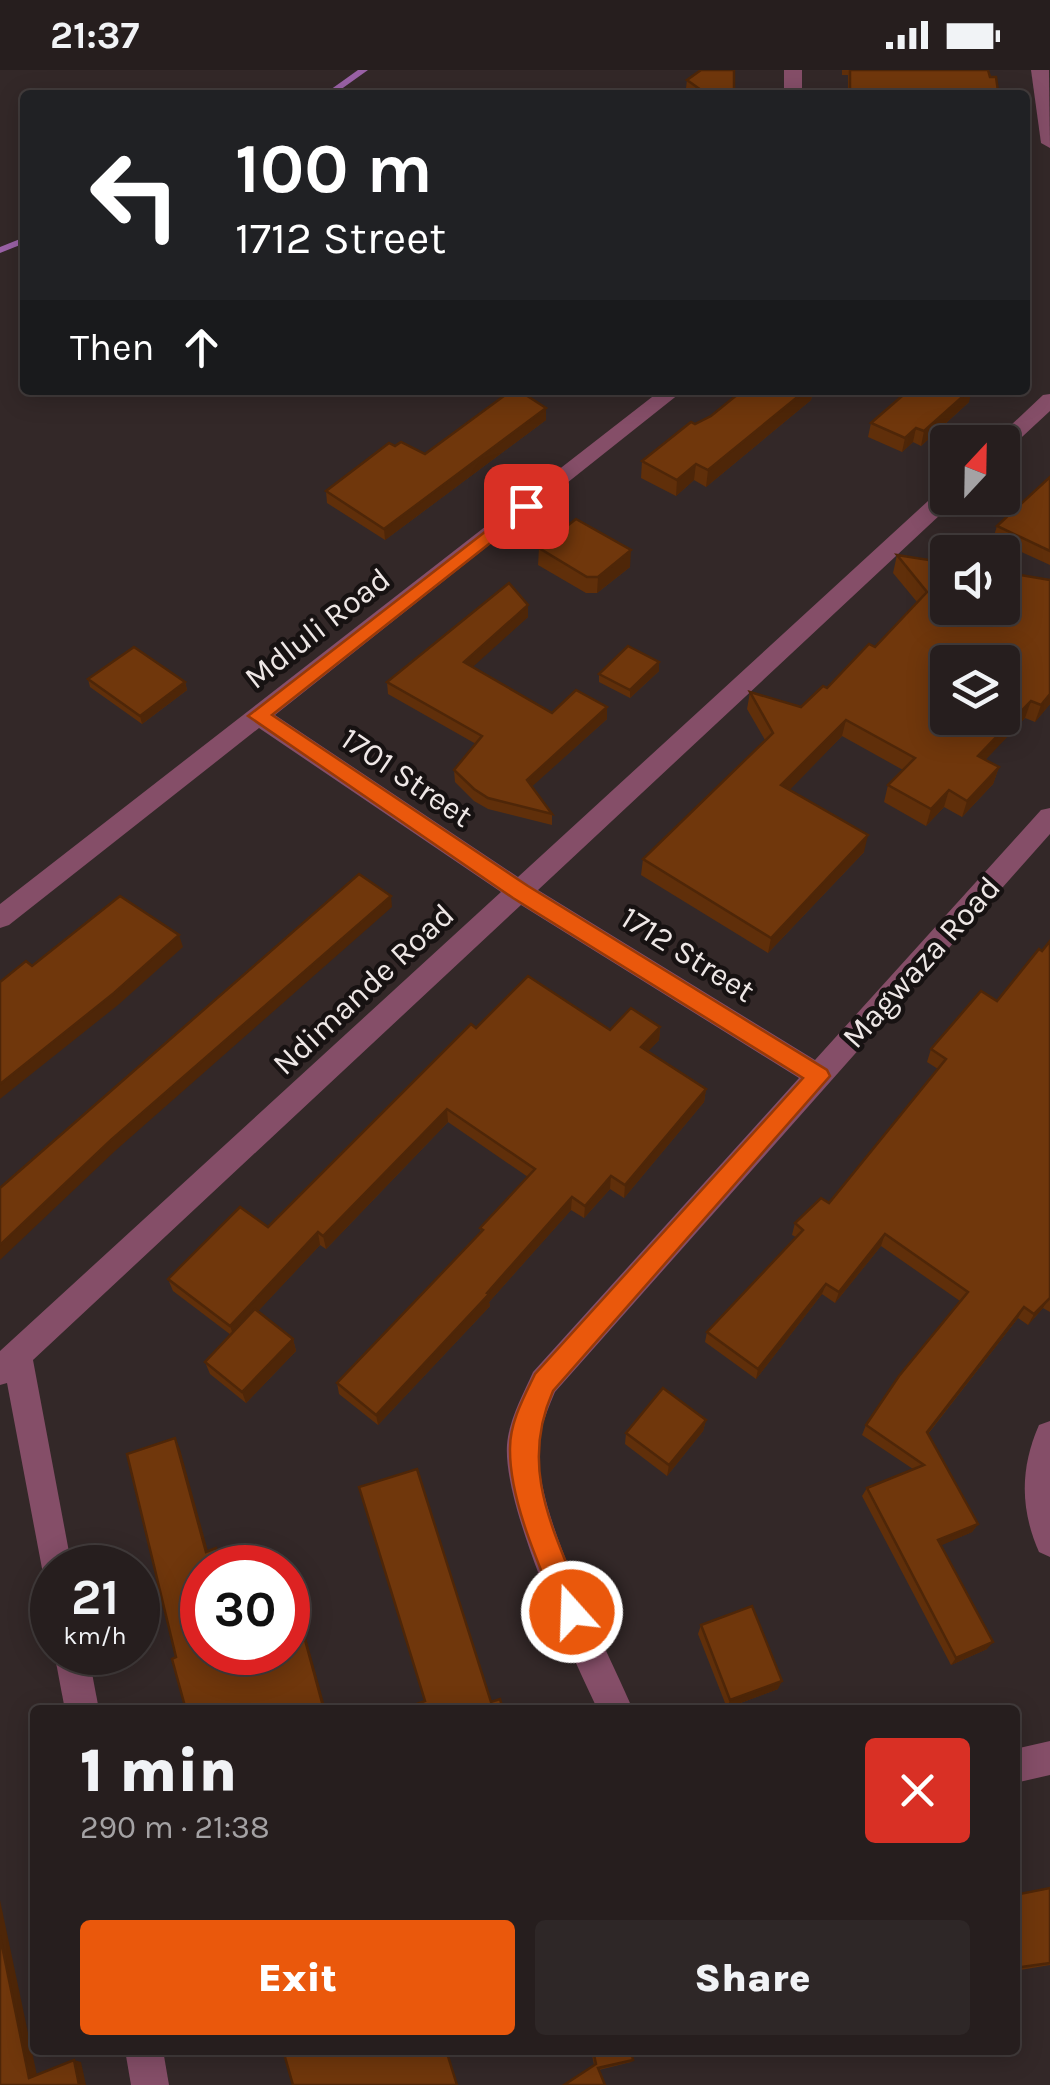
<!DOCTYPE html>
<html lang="en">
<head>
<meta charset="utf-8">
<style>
	body { margin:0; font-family:Karla,sans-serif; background:#2e2727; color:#f1f3f6; height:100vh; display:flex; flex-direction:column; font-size:38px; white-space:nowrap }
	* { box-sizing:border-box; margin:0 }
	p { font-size:32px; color:#a4a2a4 }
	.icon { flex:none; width:55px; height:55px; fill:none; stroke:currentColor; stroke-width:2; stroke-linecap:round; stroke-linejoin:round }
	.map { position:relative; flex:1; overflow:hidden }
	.drawer { position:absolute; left:30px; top:1635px; width:990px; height:350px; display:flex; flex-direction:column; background:#261e1e; border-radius:10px; box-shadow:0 5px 25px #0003,0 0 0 2px #423c3c }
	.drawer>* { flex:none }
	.guide { position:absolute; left:20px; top:20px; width:1010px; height:305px; border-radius:10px; box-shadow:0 5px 25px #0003,0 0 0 2px #423c3c; background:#202124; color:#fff; overflow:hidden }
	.needle { width:65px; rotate:22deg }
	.fabs { position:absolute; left:930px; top:355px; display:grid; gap:20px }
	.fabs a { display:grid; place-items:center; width:90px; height:90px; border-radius:10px; background:#261e1e; box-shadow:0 5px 25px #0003,0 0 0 2px #423c3c; font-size:50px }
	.speed { position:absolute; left:30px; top:1475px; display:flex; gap:20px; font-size:50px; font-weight:700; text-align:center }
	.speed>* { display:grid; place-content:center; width:130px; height:130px; border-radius:50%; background:#261e1e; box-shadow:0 5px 25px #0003,0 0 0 2px #423c3c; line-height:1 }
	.speed small { font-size:25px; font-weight:400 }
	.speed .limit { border:15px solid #d22; background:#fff; color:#111 }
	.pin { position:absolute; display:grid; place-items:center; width:85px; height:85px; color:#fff; margin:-42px; border-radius:20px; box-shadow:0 5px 15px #0006 }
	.me { position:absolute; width:110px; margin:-55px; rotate:340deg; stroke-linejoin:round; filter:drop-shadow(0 0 8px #0008) }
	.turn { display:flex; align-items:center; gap:35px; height:210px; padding:0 50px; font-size:45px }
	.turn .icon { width:130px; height:130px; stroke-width:2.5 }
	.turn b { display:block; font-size:70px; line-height:85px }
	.then { display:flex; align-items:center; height:95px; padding:0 50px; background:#0003; gap:20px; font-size:38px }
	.round { display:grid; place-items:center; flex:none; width:105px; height:105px; border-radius:10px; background:#2e2727 }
	.overview { display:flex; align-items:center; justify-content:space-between; height:170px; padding:0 50px }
	h1 { font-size:60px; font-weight:800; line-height:75px }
	.action { display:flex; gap:20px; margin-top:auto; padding:20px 50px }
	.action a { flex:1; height:115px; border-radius:10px; background:#ea580c; color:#fff; font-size:40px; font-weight:800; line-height:115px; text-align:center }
	.action a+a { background:#2e2727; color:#f1f3f6 }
	.status { display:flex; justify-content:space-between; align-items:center; height:70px; padding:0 50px; background:#261e1e; direction:ltr }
	.status svg { height:28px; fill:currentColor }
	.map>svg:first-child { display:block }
</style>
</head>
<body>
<div class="status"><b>21:37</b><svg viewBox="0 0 49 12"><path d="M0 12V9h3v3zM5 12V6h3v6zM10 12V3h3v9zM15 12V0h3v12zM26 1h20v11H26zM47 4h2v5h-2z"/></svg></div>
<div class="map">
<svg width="1050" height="2015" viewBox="0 0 1050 2015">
	<rect width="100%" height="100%" fill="#332828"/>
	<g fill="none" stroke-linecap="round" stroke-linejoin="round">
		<g fill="#9b62a7" fill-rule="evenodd">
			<polygon points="358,0 368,0 333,25 323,25"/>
			<polygon points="25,167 25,173 0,183 0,177"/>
		</g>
		<g fill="#854e68" fill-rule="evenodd">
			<rect x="784" y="0" width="18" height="25"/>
			<polygon points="1031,0 1049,0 1050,78 1041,73"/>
			<path d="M 661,320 L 684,320 L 275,645 L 518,807 L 940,420 L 948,418 L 948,428 L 956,430 L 538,820 L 815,990 L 1041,740 L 1050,738 L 1050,764 L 555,1322 C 548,1339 541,1355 539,1373 C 532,1441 606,1575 633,1640 L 598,1640 C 570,1582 503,1436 507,1375 C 509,1349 523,1325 533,1302 L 799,1008 L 521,835 L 33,1290 L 72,1498 L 52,1498 L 52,1513 L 44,1509 L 7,1313 L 0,1315 L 0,1281 L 501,822 L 259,658 L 9,855 L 0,858 L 0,834 Z"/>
			<polygon points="1050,324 1050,341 1009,379 1002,381 1002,372 993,372 1043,325"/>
			<path d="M 1050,1351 L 1050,1487 L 1039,1482 C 1020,1439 1020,1398 1039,1355 Z"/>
			<polygon points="54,1582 88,1582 99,1640 65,1640"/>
			<polygon points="1050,1671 1050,1705 1015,1713 1015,1679"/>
			<polygon points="125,1980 163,1980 169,2015 131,2015"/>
		</g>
	</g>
	<g fill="#602f0a">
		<polygon points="842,0 988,0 998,21 1003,25 848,25 848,5 842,5"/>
		<polygon points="687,10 734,25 695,25 686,18"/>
		<polygon points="743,320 813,320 811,330 706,417 694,410 676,426 641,408 642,391 695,354 711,346"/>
		<polygon points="969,332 921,376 913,372 902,382 868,367 871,353"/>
		<polygon points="546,338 546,350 385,470 327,433 326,421 395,376 425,384"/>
		<polygon points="1050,407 1050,495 993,469 997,456"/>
		<polygon points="539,478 630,497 597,523 586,523 538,495"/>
		<polygon points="897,485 1050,634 1035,652 1025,648 985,690 999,697 993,714 962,747 944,737 926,756 884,732 888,715 903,700 842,666 789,720 864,782 768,883 641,805 643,789 765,670 747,639 750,622 801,637 827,618 875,577 917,532 893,503"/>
		<polygon points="528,535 528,547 472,597 552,643 607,637 607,649 532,716 552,744 552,755 488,739 474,731 455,712 454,700 476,674 388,624 387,612"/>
		<polygon points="659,601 630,628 599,612 599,604"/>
		<polygon points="88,609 185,612 187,620 142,654 90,617"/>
		<polygon points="1050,871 1050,1242 1043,1238 1028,1255 1018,1248 928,1364 978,1454 972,1462 941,1475 987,1579 951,1595 862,1426 867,1418 913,1399 862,1365 866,1355 960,1231 881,1176 835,1233 822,1224 756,1309 705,1272 707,1262 796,1167 792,1165 795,1153 829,1133 938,999 927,992 931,979 997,931"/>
		<polygon points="660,957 659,970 648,981 706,1019 704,1032 624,1128 610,1119 584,1148 571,1140 489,1232 490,1236 378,1355 339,1324 337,1313 481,1163 480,1158 528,1107 448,1052 326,1179 320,1175 258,1241 293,1269 296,1281 246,1333 210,1304 205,1292 231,1265 173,1221 168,1209 268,1157 476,958 610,960"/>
		<polygon points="706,1350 703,1361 667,1406 625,1374 626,1363"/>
		<polygon points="701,1555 778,1619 727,1638 698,1564"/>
		<polygon points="1050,1818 1050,1895 1015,1901 1015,1825"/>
		<polygon points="591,1980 631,1980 633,1990 631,1992 599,2000 594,1995"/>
	</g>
	<g fill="#4e2608">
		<polygon points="806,320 813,320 811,330 706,417 708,400"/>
		<polygon points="970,320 972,320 969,332 921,376 924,361"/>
		<polygon points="546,338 546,350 385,470 384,459"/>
		<polygon points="916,358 913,372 902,382 905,368"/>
		<polygon points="696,394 694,410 676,426 677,410"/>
		<polygon points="631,480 630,497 597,523 598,507"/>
		<polygon points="528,535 528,547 465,604 464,592"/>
		<polygon points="659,592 659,601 630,628 630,620"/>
		<polygon points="185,612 187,620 142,654 140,646"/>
		<polygon points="1050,624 1050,634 1035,652 1041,635"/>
		<polygon points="1031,631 1025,648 973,703 978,686"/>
		<polygon points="607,637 607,649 527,721 527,710"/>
		<polygon points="846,650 842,666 778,732 781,715"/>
		<polygon points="999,697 993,714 962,747 967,731"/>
		<polygon points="949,720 944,737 926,756 931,739"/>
		<polygon points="868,765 864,782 768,883 771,868"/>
		<polygon points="391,826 392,837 115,1081 0,1190 0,1175 111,1070"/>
		<polygon points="179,865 183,877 118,935 0,1029 0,1014"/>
		<polygon points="660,957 659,970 640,990 641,977"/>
		<polygon points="706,1019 704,1032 624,1128 625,1115"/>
		<polygon points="447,1039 448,1052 326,1179 323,1166"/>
		<polygon points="611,1106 610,1119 584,1148 585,1136"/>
		<polygon points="572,1127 571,1140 489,1232 490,1236 378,1355 376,1345"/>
		<polygon points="318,1162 320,1175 234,1267 230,1256"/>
		<polygon points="885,1164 881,1176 835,1233 839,1222"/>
		<polygon points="826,1214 822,1224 756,1309 758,1299"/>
		<polygon points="1049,1227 1043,1238 1028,1255 1034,1244"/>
		<polygon points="1024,1237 1018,1248 922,1371 927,1362"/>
		<polygon points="293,1269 296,1281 246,1333 242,1322"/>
		<polygon points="706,1350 703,1361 667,1406 669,1395"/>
		<polygon points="175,1368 180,1379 211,1492 206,1482"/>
		<polygon points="978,1454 972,1462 933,1479 938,1470"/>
		<polygon points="289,1511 293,1521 326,1640 324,1640"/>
		<polygon points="993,1572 987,1579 951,1595 956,1588"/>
		<polygon points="782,1611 778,1619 727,1638 730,1630"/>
		<polygon points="0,1830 38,2010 29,2008 0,1866"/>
		<polygon points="74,1990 81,1992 86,2015 79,2015"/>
	</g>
	<g fill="#70370c" stroke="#4e2608" stroke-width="2.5" fill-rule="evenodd">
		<polygon points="701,0 734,0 734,25 708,25 687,10"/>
		<polygon points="850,0 988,0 990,7 996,7 998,21 1003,21 1003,25 850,25"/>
		<polygon points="512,320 518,320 546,338 384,459 326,421 389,373 395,376 401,372 425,384"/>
		<polygon points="743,320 806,320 708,400 696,394 677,410 642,391 691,352 695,354 711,346"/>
		<polygon points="909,320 970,320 924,361 916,358 905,368 871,353"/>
		<polygon points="1050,407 1050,481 997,456"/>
		<polygon points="576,449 631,480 598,507 587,507 539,478"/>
		<path d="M 897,485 L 948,493 L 948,538 L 1002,538 L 1002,502 L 1050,510 L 1050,624 L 1041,635 L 1031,631 L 978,686 L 999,697 L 967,731 L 949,720 L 931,739 L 888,715 L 915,688 L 846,650 L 781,715 L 868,765 L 771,868 L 643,789 L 773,663 L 750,622 L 801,637 L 823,616 L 827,618 L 869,574 L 875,577 L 927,522 ZM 948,592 L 1002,592 L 1002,648 L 948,648 Z"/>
		<polygon points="509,513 528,535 464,592 552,643 576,620 607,637 527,710 552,744 488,728 474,719 454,700 482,666 387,612"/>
		<polygon points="628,576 659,592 630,620 599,604"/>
		<polygon points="134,577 185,612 140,646 88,609"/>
		<polygon points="359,804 391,826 111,1070 0,1175 0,1118"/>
		<polygon points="120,826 179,865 114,923 0,1014 0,912 26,891 32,896"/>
		<polygon points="1050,871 1050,1228 1034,1244 1024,1237 927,1362 978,1454 938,1470 993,1572 956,1588 867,1418 924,1395 866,1355 899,1306 968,1222 885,1164 839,1222 826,1214 758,1299 707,1262 803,1160 795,1153 821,1128 829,1133 946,989 931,979 981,921 997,931 1039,879 1042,881"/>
		<polygon points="528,906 610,960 631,938 660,957 641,977 706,1019 625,1115 611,1106 585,1136 572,1127 487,1223 489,1224 376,1345 337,1313 483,1160 480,1158 535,1099 447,1039 323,1166 318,1162 230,1256 168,1209 240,1137 268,1157 471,954 476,958"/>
		<polygon points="255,1239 293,1269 242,1322 205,1292"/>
		<polygon points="663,1318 706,1350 669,1395 626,1363"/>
		<polygon points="175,1368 206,1482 216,1478 220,1498 202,1498 202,1582 288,1582 288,1512 289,1511 324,1640 186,1640 172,1589 176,1587 127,1384"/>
		<polygon points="417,1399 491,1632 500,1629 503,1640 400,1640 425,1631 359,1417"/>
		<polygon points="752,1536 782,1611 730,1630 701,1555"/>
		<polygon points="1050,1818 1050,1893 1015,1898 1015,1825"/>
		<polygon points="0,1866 29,2008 74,1990 79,2015 0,2015"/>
		<polygon points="283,1980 446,1980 457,2015 293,2015"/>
		<polygon points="593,1980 631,1980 633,1990 598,1998 605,2015 564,2015 596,1994"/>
	</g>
	<path fill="#ea580c" stroke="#983908" stroke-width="2.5" d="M 526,430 L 532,432 L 532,440 L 272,645 L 528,816 L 827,1000 L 830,1006 L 553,1321 C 517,1402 557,1465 586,1542 L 582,1551 L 572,1555 L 562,1551 C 542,1502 509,1432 510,1378 C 510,1352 524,1327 535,1304 L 803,1008 L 513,828 L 248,646 Z"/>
	<g text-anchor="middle" stroke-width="9" stroke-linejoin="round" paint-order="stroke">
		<g font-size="32" fill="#eee7e6" stroke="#171212">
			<text transform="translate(317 558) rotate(-38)" y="11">Mdluli Road</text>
			<text transform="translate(407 707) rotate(34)" y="11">1701 Street</text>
			<text transform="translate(688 884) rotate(32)" y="11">1712 Street</text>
			<text transform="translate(921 892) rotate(-48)" y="11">Magwaza Road</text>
			<text transform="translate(363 919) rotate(-43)" y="11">Ndimande Road</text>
		</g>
	</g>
</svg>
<div class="fabs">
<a><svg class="needle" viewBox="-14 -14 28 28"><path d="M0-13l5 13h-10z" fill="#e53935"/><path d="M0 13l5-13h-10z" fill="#a4a2a4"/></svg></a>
<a><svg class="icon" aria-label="sound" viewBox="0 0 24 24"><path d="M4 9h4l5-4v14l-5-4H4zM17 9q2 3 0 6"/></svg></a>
<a><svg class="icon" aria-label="layers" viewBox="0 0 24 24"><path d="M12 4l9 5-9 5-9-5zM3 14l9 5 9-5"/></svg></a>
</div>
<div class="speed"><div>21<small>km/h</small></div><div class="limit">30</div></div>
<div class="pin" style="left:526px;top:436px;background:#d93025"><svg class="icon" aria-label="arrive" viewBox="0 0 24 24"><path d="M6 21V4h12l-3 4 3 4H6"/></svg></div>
<svg class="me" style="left:572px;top:1542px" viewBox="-20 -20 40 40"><circle r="17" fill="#ea580c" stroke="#fff" stroke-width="3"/><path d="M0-11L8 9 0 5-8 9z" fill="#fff"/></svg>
<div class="guide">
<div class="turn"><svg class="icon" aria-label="left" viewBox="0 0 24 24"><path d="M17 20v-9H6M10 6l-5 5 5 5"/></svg><div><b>100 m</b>1712 Street</div></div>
<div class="then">Then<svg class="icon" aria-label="ahead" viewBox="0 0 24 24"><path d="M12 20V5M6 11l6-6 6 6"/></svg></div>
</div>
<section class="drawer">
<div class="overview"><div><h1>1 min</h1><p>290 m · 21:38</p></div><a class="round" style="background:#d93025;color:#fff"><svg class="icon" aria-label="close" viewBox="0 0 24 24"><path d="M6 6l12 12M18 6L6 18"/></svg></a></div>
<div class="action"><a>Exit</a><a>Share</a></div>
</section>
</div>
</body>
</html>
